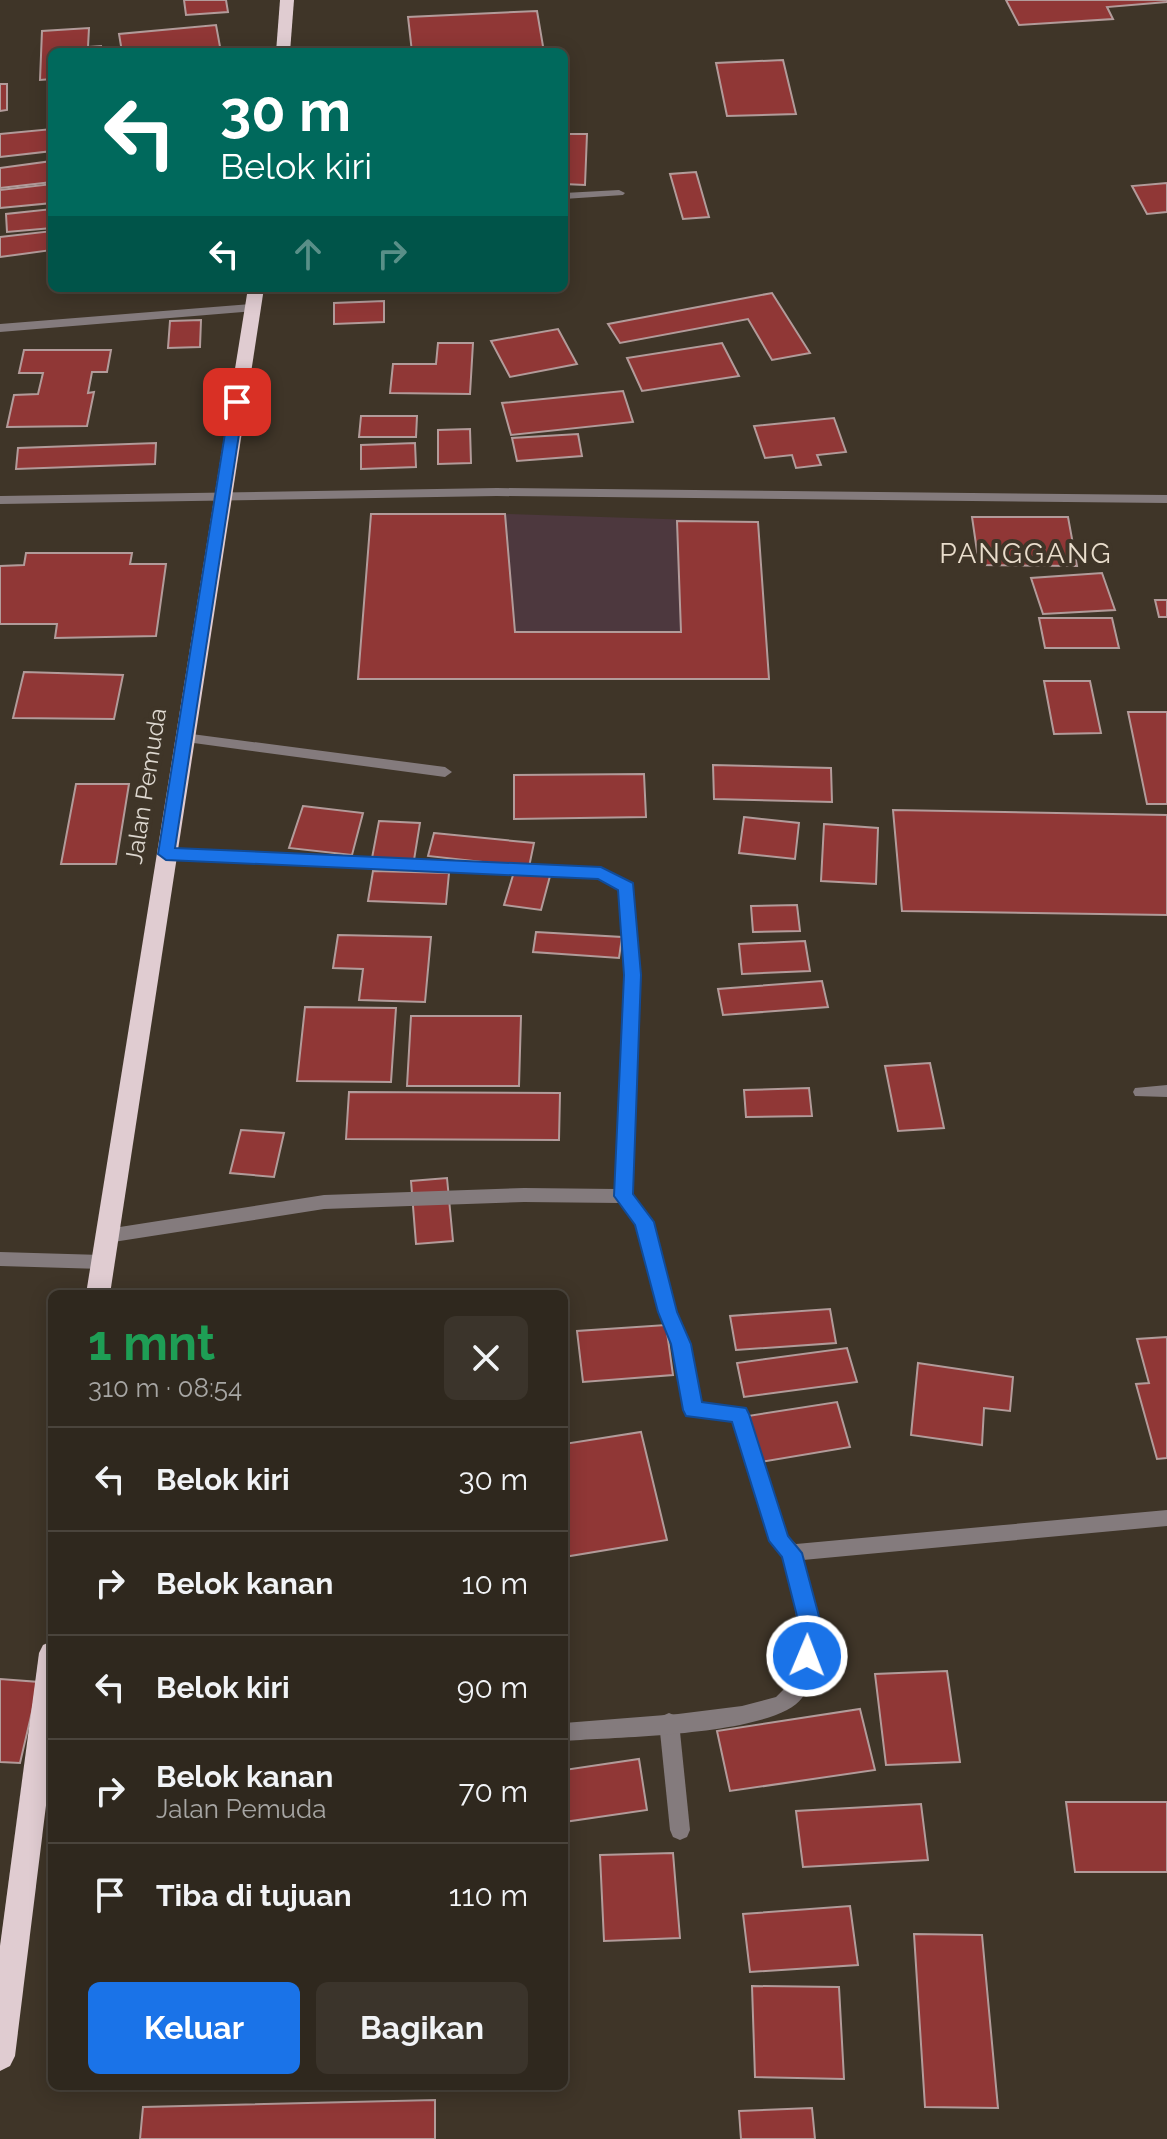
<!DOCTYPE html>
<html lang="id">
<head>
<meta charset="utf-8">
<style>
	body { margin:0; font-family:Raleway,sans-serif; background:#3b342b; color:#f1f3f6; height:100vh; display:flex; flex-direction:column; font-size:30px; white-space:nowrap }
	* { box-sizing:border-box; margin:0 }
	p { font-size:26px; color:#a7a6a4 }
	.icon { flex:none; width:44px; height:44px; fill:none; stroke:currentColor; stroke-width:2; stroke-linecap:round; stroke-linejoin:round }
	.map { position:relative; flex:1; overflow:hidden }
	.panel { position:absolute; left:48px; top:1290px; width:520px; height:800px; display:flex; flex-direction:column; background:#2f281e; border-radius:12px; box-shadow:0 4px 20px #0003,0 0 0 2px #4a443c }
	.panel>* { flex:none }
	.hud { position:absolute; left:48px; top:48px; width:520px; height:244px; border-radius:12px; box-shadow:0 4px 20px #0003,0 0 0 2px #4a443c; background:#00695c; color:#fff; overflow:hidden }
	.pin { position:absolute; display:grid; place-items:center; width:68px; height:68px; color:#fff; margin:-34px; border-radius:16px; box-shadow:0 4px 12px #0006 }
	.me { position:absolute; width:88px; margin:-44px; rotate:1deg; stroke-linejoin:round; filter:drop-shadow(0 0 6px #0008) }
	.turn { display:flex; align-items:center; gap:28px; height:168px; padding:0 40px; font-size:36px }
	.turn .icon { width:104px; height:104px; stroke-width:2.5 }
	.turn b { display:block; font-size:56px; line-height:68px }
	.lanes { display:flex; align-items:center; height:76px; padding:0 40px; background:#0003; justify-content:center; gap:40px; direction:ltr }
	.lanes .off { opacity:.35 }
	.round { display:grid; place-items:center; flex:none; width:84px; height:84px; border-radius:12px; background:#3b342b }
	.overview { display:flex; align-items:center; justify-content:space-between; height:136px; padding:0 40px }
	h1 { font-size:48px; font-weight:700; line-height:60px; color:#1e9e55 }
	.cta { display:flex; gap:16px; margin-top:auto; padding:16px 40px }
	.cta a { flex:1; height:92px; border-radius:12px; background:#1a73e8; color:#fff; font-size:32px; font-weight:700; line-height:92px; text-align:center }
	.cta a+a { background:#3b342b; color:#f1f3f6 }
	ul { padding:0; list-style:none }
	li { display:flex; align-items:center; gap:24px; height:104px; padding:0 40px; border-top:2px solid #4a443c }
	li div { flex:1 }
	li b { display:block; font-size:30px }
	li em { font-style:normal }
	.map>svg:first-child { display:block }
</style>
</head>
<body>
<div class="map">
<svg width="1167" height="2139" viewBox="0 0 1167 2139">
	<rect width="100%" height="100%" fill="#3f3528"/>
	<polygon fill="#4d383e" points="371,514 505,514 758,522 769,679 358,679"/>
	<g fill="#903736" stroke="#b29b9a" stroke-width="2">
		<polygon points="184,0 226,0 228,12 186,15"/>
		<polygon points="1006,0 1167,0 1167,2 1107,7 1113,19 1019,25"/>
		<polygon points="537,11 544,52 412,52 408,17"/>
		<polygon points="216,25 221,52 122,52 119,34"/>
		<polygon points="89,28 88,47 101,46 101,52 52,52 52,79 40,80 42,31"/>
		<polygon points="783,60 796,114 727,116 716,63"/>
		<polygon points="0,84 7,84 7,110 0,111"/>
		<polygon points="52,129 52,151 0,157 0,134"/>
		<polygon points="564,134 587,134 585,185 564,184"/>
		<polygon points="52,161 52,182 0,188 0,168"/>
		<polygon points="696,172 709,217 683,219 670,174"/>
		<polygon points="1167,183 1167,212 1147,214 1132,186"/>
		<polygon points="52,184 52,203 0,208 0,190"/>
		<polygon points="52,209 52,228 7,232 6,214"/>
		<polygon points="52,231 52,250 0,257 0,237"/>
		<polygon points="772,293 810,353 772,360 748,319 620,343 608,324"/>
		<polygon points="384,301 384,322 334,324 334,303"/>
		<polygon points="201,320 200,347 168,348 170,321"/>
		<polygon points="558,329 577,364 510,377 491,341"/>
		<polygon points="438,343 473,343 470,394 390,393 393,364 436,364"/>
		<polygon points="722,343 739,376 642,391 627,358"/>
		<polygon points="24,350 111,350 107,372 92,372 88,393 94,392 87,426 7,427 14,395 38,394 43,373 19,373"/>
		<polygon points="623,391 633,422 511,435 502,403"/>
		<polygon points="361,416 417,416 416,437 359,437"/>
		<polygon points="834,418 846,452 817,455 821,465 796,468 792,455 765,458 754,426"/>
		<polygon points="470,429 471,463 438,464 438,430"/>
		<polygon points="578,434 582,456 517,461 512,438"/>
		<polygon points="156,443 155,464 16,469 18,448"/>
		<polygon points="415,443 416,467 361,469 361,445"/>
		<polygon points="371,514 505,514 515,632 681,632 677,521 758,522 769,679 358,679"/>
		<polygon points="972,517 1068,517 1077,566 979,565"/>
		<polygon points="26,553 132,553 130,564 166,564 156,636 55,638 57,624 0,624 0,566 24,565"/>
		<polygon points="1102,573 1115,610 1043,614 1031,578"/>
		<polygon points="1155,600 1167,600 1167,617 1159,617"/>
		<polygon points="1039,618 1112,618 1119,648 1045,648"/>
		<polygon points="24,672 123,675 114,719 13,718"/>
		<polygon points="1044,681 1090,681 1101,733 1054,734"/>
		<polygon points="1128,712 1167,712 1167,804 1147,804"/>
		<polygon points="713,765 831,768 832,802 714,799"/>
		<polygon points="644,774 646,817 514,819 514,775"/>
		<polygon points="76,784 129,784 116,864 61,864"/>
		<polygon points="303,806 363,813 352,855 289,848"/>
		<polygon points="893,810 1167,815 1167,915 902,911"/>
		<polygon points="744,817 799,823 795,859 739,853"/>
		<polygon points="379,821 420,823 414,860 372,858"/>
		<polygon points="824,824 878,828 876,884 821,881"/>
		<polygon points="434,833 534,843 529,867 428,856"/>
		<polygon points="373,871 449,873 446,904 368,901"/>
		<polygon points="514,872 550,876 541,910 504,905"/>
		<polygon points="797,905 800,931 753,932 751,906"/>
		<polygon points="536,932 622,937 619,958 533,952"/>
		<polygon points="338,935 431,937 425,1002 359,1000 363,969 333,968"/>
		<polygon points="805,941 810,971 742,974 739,944"/>
		<polygon points="822,981 828,1007 723,1015 718,989"/>
		<polygon points="305,1007 396,1008 391,1082 297,1081"/>
		<polygon points="411,1016 521,1016 519,1086 407,1086"/>
		<polygon points="930,1063 944,1128 898,1131 885,1066"/>
		<polygon points="809,1088 812,1116 746,1117 744,1090"/>
		<polygon points="349,1092 560,1093 559,1140 346,1139"/>
		<polygon points="241,1130 284,1133 274,1177 230,1173"/>
		<polygon points="447,1178 453,1241 416,1244 411,1181"/>
		<polygon points="830,1309 836,1343 736,1350 730,1316"/>
		<polygon points="666,1325 673,1375 583,1382 577,1331"/>
		<polygon points="1167,1337 1167,1458 1157,1459 1136,1384 1149,1383 1137,1339"/>
		<polygon points="847,1348 857,1382 744,1397 737,1363"/>
		<polygon points="918,1363 1013,1377 1010,1411 984,1408 982,1445 911,1435"/>
		<polygon points="837,1402 850,1447 760,1462 748,1416"/>
		<polygon points="641,1432 667,1540 564,1557 564,1444"/>
		<polygon points="947,1671 960,1762 886,1765 875,1674"/>
		<polygon points="0,1679 39,1682 20,1763 0,1762"/>
		<polygon points="860,1709 875,1770 730,1791 717,1731"/>
		<polygon points="639,1759 647,1810 564,1822 564,1770"/>
		<polygon points="1066,1802 1167,1802 1167,1872 1075,1872"/>
		<polygon points="921,1804 928,1860 803,1867 796,1811"/>
		<polygon points="673,1853 680,1938 604,1941 600,1855"/>
		<polygon points="850,1906 858,1965 750,1972 743,1914"/>
		<polygon points="914,1934 982,1935 998,2108 925,2107"/>
		<polygon points="752,1986 839,1987 844,2079 755,2077"/>
		<polygon points="435,2100 435,2139 140,2139 143,2107"/>
		<polygon points="812,2108 815,2139 741,2139 739,2111"/>
	</g>
	<g fill="none" stroke-linecap="round" stroke-linejoin="round">
		<g fill="#847b7d" fill-rule="evenodd">
			<polygon points="619,190 625,193 623,195 564,199 564,193"/>
			<polygon points="669,1713 676,1716 679,1722 690,1830 687,1837 680,1840 673,1837 670,1830 659,1722 662,1716"/>
		</g>
		<g fill="#847b7d" fill-rule="evenodd">
			<polygon points="251,304 257,308 255,311 0,332 0,324"/>
			<polygon points="497,488 1167,495 1167,503 497,496 0,504 0,496"/>
			<polygon points="184,733 445,767 452,772 445,777 179,741 177,738 179,735"/>
			<path d="M 166,849 L 601,868 L 632,883 L 641,975 L 632,1195 L 652,1222 L 677,1312 L 690,1344 L 702,1403 L 745,1409 L 787,1536 L 796,1544 L 1167,1510 L 1167,1526 L 803,1560 C 814,1602 831,1658 802,1698 C 774,1736 613,1737 564,1741 L 564,1723 L 678,1714 L 742,1706 L 776,1697 L 790,1683 L 795,1668 L 799,1635 L 791,1586 L 784,1557 L 770,1541 L 732,1421 L 688,1415 L 672,1344 L 659,1312 L 636,1224 L 620,1203 L 524,1202 L 324,1209 L 107,1243 L 101,1241 L 99,1236 L 101,1231 L 107,1229 L 324,1195 L 524,1188 L 616,1189 L 625,975 L 620,890 L 598,878 L 166,859 L 159,854 Z"/>
			<polygon points="1167,1085 1167,1097 1135,1096 1133,1092 1135,1088"/>
			<polygon points="0,1252 102,1255 108,1257 111,1262 108,1267 102,1269 0,1266"/>
		</g>
		<g fill="#e0ccd1" fill-rule="evenodd">
			<polygon points="280,0 294,0 290,52 276,52"/>
			<polygon points="248,288 264,288 110,1294 86,1294"/>
			<polygon points="52,1641 52,1757 15,2056 10,2066 0,2071 0,1946 39,1653 43,1645"/>
		</g>
	</g>
	<polygon fill="#1a73e8" stroke="#114b97" stroke-width="2" points="237,398 244,402 175,848 601,867 633,883 641,975 633,1194 654,1222 677,1312 691,1344 702,1402 746,1408 749,1414 788,1536 802,1553 820,1620 818,1656 815,1663 807,1666 800,1663 797,1656 798,1620 782,1557 769,1541 732,1422 686,1416 683,1410 671,1344 658,1312 635,1225 614,1196 624,975 618,890 598,879 166,860 158,854 230,402"/>
	<g text-anchor="middle" stroke-width="8" stroke-linejoin="round" paint-order="stroke">
		<g font-size="24" fill="#ddd7cf" stroke="#3f3528">
			<text transform="translate(146 786) rotate(-81)" y="8">Jalan Pemuda</text>
		</g>
		<g font-size="28" letter-spacing="2" fill="#e9ddcc" stroke="#3f3528">
			<text x="1026" y="563">PANGGANG</text>
		</g>
	</g>
</svg>
<div class="pin" style="left:237px;top:402px;background:#d93025"><svg class="icon" aria-label="arrive" viewBox="0 0 24 24"><path d="M6 21V4h12l-3 4 3 4H6"/></svg></div>
<svg class="me" style="left:807px;top:1656px" viewBox="-20 -20 40 40"><circle r="17" fill="#1a73e8" stroke="#fff" stroke-width="3"/><path d="M0-11L8 9 0 5-8 9z" fill="#fff"/></svg>
<div class="hud">
<div class="turn"><svg class="icon" aria-label="left" viewBox="0 0 24 24"><path d="M17 20v-9H6M10 6l-5 5 5 5"/></svg><div><b>30 m</b>Belok kiri</div></div>
<div class="lanes"><svg class="icon" aria-label="left" viewBox="0 0 24 24"><path d="M17 20v-9H6M10 6l-5 5 5 5"/></svg><svg class="icon off" aria-label="ahead" viewBox="0 0 24 24"><path d="M12 20V5M6 11l6-6 6 6"/></svg><svg class="icon off" aria-label="right" viewBox="0 0 24 24"><path d="M7 20v-9h11M14 6l5 5-5 5"/></svg></div>
</div>
<section class="panel">
<div class="overview"><div><h1>1 mnt</h1><p>310 m · 08:54</p></div><a class="round"><svg class="icon" aria-label="close" viewBox="0 0 24 24"><path d="M6 6l12 12M18 6L6 18"/></svg></a></div>
<ul>
<li><svg class="icon" aria-label="left" viewBox="0 0 24 24"><path d="M17 20v-9H6M10 6l-5 5 5 5"/></svg><div><b>Belok kiri</b></div><em>30 m</em></li>
<li><svg class="icon" aria-label="right" viewBox="0 0 24 24"><path d="M7 20v-9h11M14 6l5 5-5 5"/></svg><div><b>Belok kanan</b></div><em>10 m</em></li>
<li><svg class="icon" aria-label="left" viewBox="0 0 24 24"><path d="M17 20v-9H6M10 6l-5 5 5 5"/></svg><div><b>Belok kiri</b></div><em>90 m</em></li>
<li><svg class="icon" aria-label="right" viewBox="0 0 24 24"><path d="M7 20v-9h11M14 6l5 5-5 5"/></svg><div><b>Belok kanan</b><p>Jalan Pemuda</p></div><em>70 m</em></li>
<li><svg class="icon" aria-label="arrive" viewBox="0 0 24 24"><path d="M6 21V4h12l-3 4 3 4H6"/></svg><div><b>Tiba di tujuan</b></div><em>110 m</em></li>
</ul>
<div class="cta"><a>Keluar</a><a>Bagikan</a></div>
</section>
</div>
</body>
</html>
